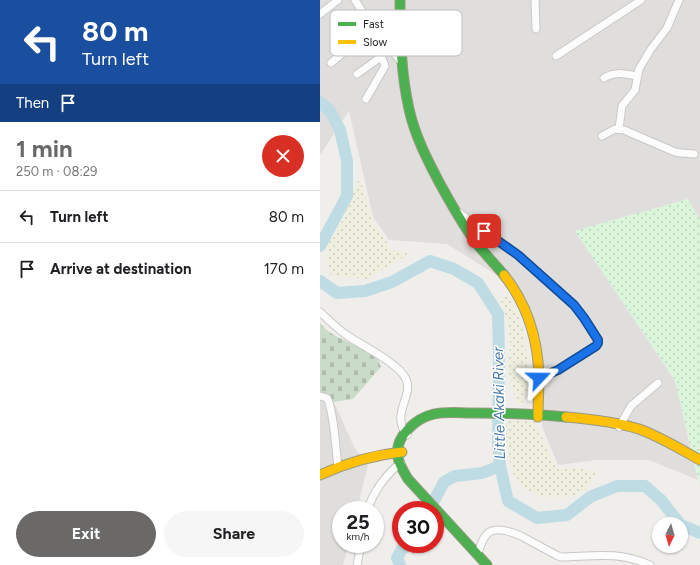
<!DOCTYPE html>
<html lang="en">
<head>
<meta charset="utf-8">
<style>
	body { margin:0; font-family:Figtree,sans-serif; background:#f6f6f6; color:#202124; height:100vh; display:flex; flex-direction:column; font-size:15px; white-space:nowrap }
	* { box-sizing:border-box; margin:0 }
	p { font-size:13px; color:#757577 }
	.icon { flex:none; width:22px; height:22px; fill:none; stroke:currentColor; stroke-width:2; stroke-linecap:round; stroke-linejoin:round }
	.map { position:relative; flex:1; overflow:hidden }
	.side { display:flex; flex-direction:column; background:#fff; width:320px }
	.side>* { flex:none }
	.guide { background:#1a4fa0; color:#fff; overflow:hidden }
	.needle { width:26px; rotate:185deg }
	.buttons { position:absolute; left:332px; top:517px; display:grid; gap:8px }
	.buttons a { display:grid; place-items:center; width:36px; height:36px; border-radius:50%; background:#fff; box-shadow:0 1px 3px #0004; font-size:20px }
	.speed { position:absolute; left:12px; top:501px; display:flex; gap:8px; font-size:20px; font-weight:700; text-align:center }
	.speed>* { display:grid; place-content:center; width:52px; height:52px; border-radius:50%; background:#fff; box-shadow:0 1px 3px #0004; line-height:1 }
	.speed small { font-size:10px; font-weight:400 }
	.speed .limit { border:6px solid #d22; background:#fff; color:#111 }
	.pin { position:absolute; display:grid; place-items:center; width:34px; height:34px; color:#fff; margin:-17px; border-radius:8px; box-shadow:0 2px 6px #0006 }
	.me { position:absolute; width:44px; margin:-22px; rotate:67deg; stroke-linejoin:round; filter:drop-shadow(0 0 3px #0008) }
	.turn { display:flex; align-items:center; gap:14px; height:84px; padding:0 16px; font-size:18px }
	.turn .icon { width:52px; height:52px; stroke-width:2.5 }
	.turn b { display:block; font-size:28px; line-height:34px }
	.then { display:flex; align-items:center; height:38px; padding:0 16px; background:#0003; gap:8px; font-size:15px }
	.round { display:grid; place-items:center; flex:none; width:42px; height:42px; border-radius:21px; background:#f6f6f6 }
	.summary { display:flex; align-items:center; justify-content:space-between; height:68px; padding:0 16px }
	h1 { font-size:24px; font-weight:700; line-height:30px; color:#6a6968 }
	.button { display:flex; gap:8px; margin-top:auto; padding:8px 16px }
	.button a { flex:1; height:46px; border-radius:24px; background:#6a6968; color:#fff; font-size:16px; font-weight:700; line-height:46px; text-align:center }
	.button a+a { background:#f6f6f6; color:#202124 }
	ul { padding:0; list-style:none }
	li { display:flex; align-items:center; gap:12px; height:52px; padding:0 16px; border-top:1px solid #e0e0e0 }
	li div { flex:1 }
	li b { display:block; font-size:15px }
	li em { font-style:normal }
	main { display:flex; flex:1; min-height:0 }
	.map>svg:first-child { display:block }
</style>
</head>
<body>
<main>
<section class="side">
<div class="guide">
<div class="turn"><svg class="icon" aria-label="left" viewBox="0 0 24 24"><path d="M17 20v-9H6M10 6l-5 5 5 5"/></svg><div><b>80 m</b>Turn left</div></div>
<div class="then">Then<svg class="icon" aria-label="arrive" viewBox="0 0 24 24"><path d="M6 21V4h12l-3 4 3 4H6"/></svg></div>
</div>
<div class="summary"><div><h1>1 min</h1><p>250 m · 08:29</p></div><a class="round" style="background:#d93025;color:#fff"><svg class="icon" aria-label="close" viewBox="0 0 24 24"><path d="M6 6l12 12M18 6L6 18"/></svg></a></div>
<ul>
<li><svg class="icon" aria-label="left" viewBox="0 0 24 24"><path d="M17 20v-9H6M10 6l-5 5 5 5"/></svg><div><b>Turn left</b></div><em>80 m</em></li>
<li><svg class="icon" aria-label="arrive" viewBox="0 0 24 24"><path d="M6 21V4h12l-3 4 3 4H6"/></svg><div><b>Arrive at destination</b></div><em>170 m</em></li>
</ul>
<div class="button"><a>Exit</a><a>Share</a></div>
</section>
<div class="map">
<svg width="380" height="565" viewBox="0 0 380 565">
	<defs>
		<pattern id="farmland-dots" width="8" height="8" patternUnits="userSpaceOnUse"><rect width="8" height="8" fill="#efefdf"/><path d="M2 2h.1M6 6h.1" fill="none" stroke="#cdcdbf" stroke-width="1.8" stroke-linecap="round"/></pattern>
		<pattern id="cemetery-stones" width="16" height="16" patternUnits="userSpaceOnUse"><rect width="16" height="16" fill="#cadbca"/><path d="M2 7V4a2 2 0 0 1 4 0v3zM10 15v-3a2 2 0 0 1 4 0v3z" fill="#adbcad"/></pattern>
		<pattern id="park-dots" width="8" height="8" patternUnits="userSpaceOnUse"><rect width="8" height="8" fill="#daf5da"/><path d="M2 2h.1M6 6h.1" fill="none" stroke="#bbd2bb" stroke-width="1.8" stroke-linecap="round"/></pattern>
	</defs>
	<rect width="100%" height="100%" fill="#f0eeeb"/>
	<g fill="#dfdedc">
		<polygon points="0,0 380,0 380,220 368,199 255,231 355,381 378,480 329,460 277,460 238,465 222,427 221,367 216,324 201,290 127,244 69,240 53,217 29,111 0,155"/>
		<polygon points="0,399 14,402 34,447 48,465 37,510 21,510 21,544 29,544 23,565 0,565"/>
	</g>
	<g fill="url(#farmland-dots)">
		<polygon points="40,177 53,223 62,234 71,250 90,252 77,262 63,269 48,279 11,276 7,262 7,245 24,218 26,207"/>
		<polygon points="187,296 196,310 203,330 210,376 205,401 198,404 192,389 188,369 190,347 189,326 180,297"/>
		<polygon points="186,420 215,421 232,460 239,469 256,468 278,472 266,490 249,497 221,497 203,487 192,472 186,437"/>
	</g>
	<path fill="url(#cemetery-stones)" d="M 0,323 C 15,342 39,342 55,356 C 58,358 59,363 61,367 L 33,399 L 14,402 L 0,399 Z"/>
	<polygon fill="url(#park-dots)" points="368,199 380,220 380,486 355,380 255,231"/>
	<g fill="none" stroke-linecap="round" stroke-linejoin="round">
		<g stroke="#bfdbe3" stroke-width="12">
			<polyline points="0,102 10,111 20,130 27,161 27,196 0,246"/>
			<polyline points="0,281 17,293 45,291 72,282 110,261 134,269 158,283 178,314 179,357 178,443 180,466 188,501 217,518 247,515 270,497 297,486 325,486 341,500 360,524"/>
			<polyline points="109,510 124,482 135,476 162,473 180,466"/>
			<polyline points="361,525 380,533"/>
			<polyline points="80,565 77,558 82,549 89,544"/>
		</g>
		<defs>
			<g id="street">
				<polyline points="35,0 53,28 83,64"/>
				<polyline points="215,0 216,29"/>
				<polyline points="0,14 18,0"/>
				<polyline points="236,56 321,0"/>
				<polyline points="11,63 52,28"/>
				<polyline points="37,74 61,57"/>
				<path d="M 284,78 C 295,71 305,74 317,76"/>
				<polyline points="46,99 65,66 64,63 49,31"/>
				<polyline points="299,129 302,106 315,90 319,69 331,49 347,28 359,0"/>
				<polyline points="282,136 295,129 304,130 355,152 361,153 374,154"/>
				<polyline points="138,212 181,244 198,255 243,295 254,305 264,318 278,340 278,343 277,346 238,370 219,378"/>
				<path d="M 0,312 C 9,320 17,329 28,336 C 41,345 80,364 86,379 C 94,396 70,414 87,435"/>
				<path d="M 0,396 L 7,398 C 14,411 16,451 18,468"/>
				<polyline points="299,427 311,406 338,383"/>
				<path d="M 48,510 C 52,493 67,473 81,463"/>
				<path d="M 157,555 C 160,548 162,539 167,534 C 175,526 192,532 201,536 L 238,556 L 242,557 C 274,556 299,551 330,565"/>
				<polyline points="37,565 41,544"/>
			</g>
			<g id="fast">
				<path d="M 80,0 C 80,37 81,73 89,109 C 95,136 107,159 119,182 C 130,202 141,222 154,240 C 163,252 174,263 184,275"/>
				<path d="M 167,565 L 88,479 C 84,472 79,465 78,457 C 74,437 96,418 114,414 C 127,411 141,413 154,413 C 184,413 215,414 246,417"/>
			</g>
			<g id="slow">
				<path d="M 184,275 C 207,304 218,340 219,377 C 219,390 218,404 218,417"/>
				<path d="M 246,417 C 270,419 296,422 319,429 C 341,437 360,449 380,460"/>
				<path d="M 0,475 C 26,463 53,455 82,452"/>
			</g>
		</defs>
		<use href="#street" stroke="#c9c8c7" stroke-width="9"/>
		<use href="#fast" stroke="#999a82" stroke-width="11"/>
		<use href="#slow" stroke="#999a82" stroke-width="11"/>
		<use href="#street" stroke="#fdfcfc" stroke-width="7"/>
		<use href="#fast" stroke="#4caf50" stroke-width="9"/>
		<use href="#slow" stroke="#ffc107" stroke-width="9"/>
	</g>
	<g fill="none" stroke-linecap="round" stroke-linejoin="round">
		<defs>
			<polyline id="route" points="164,231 198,255 254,305 264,318 278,340 278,343 276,346 238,370 219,378"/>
		</defs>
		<use href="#route" stroke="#114b97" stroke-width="10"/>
		<use href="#route" stroke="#1a73e8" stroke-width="7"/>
	</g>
	<g text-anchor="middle" stroke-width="3" stroke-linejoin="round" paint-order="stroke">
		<g font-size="15" font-style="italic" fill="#4a7aab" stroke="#fff">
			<text transform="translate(179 403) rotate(-91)" y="5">Little Akaki River</text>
		</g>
	</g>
	<rect x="10" y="10" width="132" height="46" rx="6" fill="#fff" stroke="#bdbdbd" stroke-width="1"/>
	<rect x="18" y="22" width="18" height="4" fill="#4caf50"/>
	<rect x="18" y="40" width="18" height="4" fill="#ffc107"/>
	<g font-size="11" fill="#222">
		<text x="43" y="28">Fast</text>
		<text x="43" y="46">Slow</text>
	</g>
</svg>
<div class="buttons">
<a><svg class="needle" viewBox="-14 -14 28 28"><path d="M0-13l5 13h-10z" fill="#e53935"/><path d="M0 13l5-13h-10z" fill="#757577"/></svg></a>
</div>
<div class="speed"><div>25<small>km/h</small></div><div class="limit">30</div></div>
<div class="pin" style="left:164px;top:231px;background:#d93025"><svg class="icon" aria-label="arrive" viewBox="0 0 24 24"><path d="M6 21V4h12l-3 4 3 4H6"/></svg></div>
<svg class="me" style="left:219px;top:378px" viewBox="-20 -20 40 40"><path d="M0-17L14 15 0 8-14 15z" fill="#1a73e8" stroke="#fff" stroke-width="4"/></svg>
</div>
</main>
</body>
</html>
